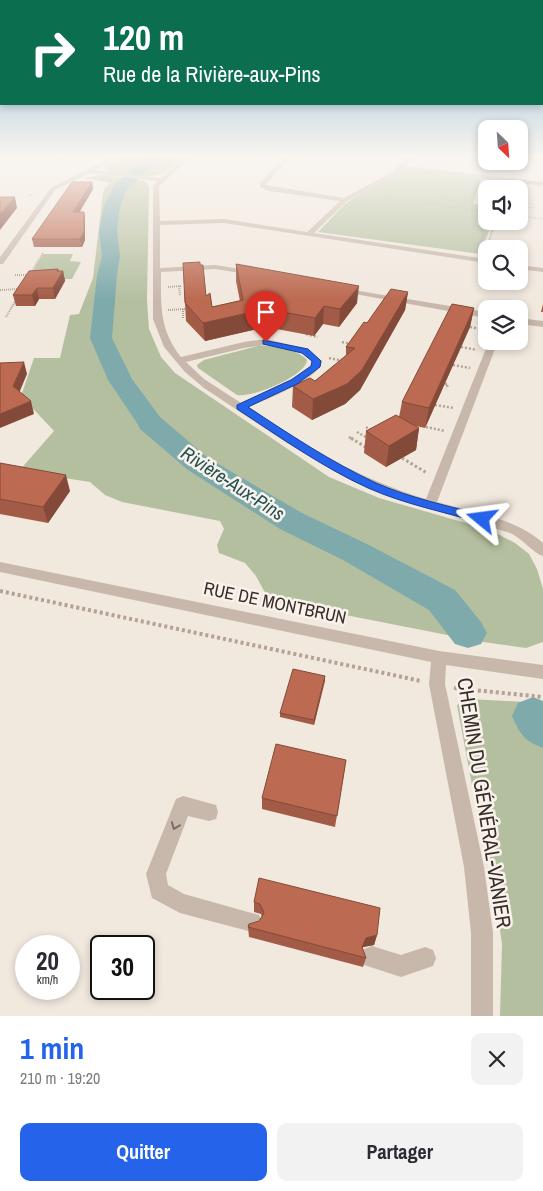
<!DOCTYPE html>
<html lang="fr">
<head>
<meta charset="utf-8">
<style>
	body { margin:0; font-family:"Archivo Narrow",sans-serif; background:#f2f2f3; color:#2b2b33; height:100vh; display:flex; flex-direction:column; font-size:19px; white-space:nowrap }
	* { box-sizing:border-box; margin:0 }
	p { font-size:16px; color:#7c7c81 }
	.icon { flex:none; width:28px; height:28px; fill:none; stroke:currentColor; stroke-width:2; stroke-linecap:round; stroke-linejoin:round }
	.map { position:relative; height:1016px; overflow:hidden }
	.sheet { display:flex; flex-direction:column; background:#fff; flex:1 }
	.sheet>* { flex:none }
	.banner { position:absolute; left:0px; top:0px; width:544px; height:105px; box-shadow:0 2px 8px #0003; background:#0b6e4f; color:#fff; overflow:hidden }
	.needle { width:32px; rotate:155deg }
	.controls { position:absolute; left:478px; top:120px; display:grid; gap:10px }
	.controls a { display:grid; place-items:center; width:50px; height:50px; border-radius:10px; background:#fff; box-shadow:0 2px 8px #0003; font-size:25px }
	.speed { position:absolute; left:15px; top:935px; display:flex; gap:10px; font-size:25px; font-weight:700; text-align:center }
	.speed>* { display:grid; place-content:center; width:65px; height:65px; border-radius:50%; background:#fff; box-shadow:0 2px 8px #0003; line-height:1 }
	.speed small { font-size:12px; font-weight:400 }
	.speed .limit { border:2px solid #111; border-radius:8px; background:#fff; color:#111 }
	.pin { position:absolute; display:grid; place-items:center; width:42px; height:42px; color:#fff; margin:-51px -21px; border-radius:50% 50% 50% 0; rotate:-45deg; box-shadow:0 0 5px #0007 }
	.pin .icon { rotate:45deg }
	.me { position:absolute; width:55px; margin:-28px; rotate:286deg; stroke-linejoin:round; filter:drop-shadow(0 0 4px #0008) }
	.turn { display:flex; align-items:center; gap:18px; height:105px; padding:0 20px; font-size:22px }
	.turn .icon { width:65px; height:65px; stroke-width:2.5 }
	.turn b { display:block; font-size:35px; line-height:42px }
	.round { display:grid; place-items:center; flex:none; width:52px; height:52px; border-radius:10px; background:#f2f2f3 }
	.head { display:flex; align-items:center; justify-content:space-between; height:85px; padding:0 20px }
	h1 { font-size:30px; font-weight:700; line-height:38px; color:#2563eb }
	.primary-button { display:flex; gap:10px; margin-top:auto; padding:10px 20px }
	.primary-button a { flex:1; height:58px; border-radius:10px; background:#2563eb; color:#fff; font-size:20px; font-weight:700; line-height:58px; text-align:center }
	.primary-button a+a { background:#f2f2f3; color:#2b2b33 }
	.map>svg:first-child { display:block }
</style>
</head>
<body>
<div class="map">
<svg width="543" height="1016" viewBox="0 0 543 1016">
	<rect width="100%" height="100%" fill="#f1e8de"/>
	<g fill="#b4bf9f">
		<path d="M 124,157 L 184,157 C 177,163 169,171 161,174 C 150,178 116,175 105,169 L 105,167 Z"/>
		<polygon points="404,168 481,179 473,204 486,206 486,221 493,221 480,254 318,232 346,203"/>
		<polygon points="101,175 144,181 149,186 147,300 149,329 161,357 175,373 329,477 379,498 490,530 515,543 529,554 537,569 543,589 543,642 526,648 483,642 269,600 256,576 245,563 219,553 217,545 224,529 220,521 122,502 105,495 90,482 19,471 54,431 21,396 34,358 60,358 70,315 79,314 93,278 103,193 105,188 111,183 85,178"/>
		<polygon points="43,254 73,254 70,261 81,262 72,279 28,280"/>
		<path d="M 258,346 C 272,345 297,349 307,360 C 306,376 252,398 237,395 L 198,368 L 197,365 L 204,360 Z"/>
		<polygon points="469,699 543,703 543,1016 500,1016 502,944 489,852 472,785 457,705"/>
	</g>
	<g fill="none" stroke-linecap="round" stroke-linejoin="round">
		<g fill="#7faaab" fill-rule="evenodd">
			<polygon points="148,157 163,157 126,190 120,206 117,232 120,256 117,275 112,338 132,379 160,417 208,458 302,513 367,544 455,590 481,622 487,633 481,644 468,648 455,644 429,610 343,560 280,529 188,470 140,429 137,423 108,380 90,338 97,275 102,256 99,232 104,206 114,185"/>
			<path d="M 533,697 L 543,701 L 543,748 C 524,741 520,734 512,716 L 518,703 Z"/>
		</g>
		<g stroke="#b4a295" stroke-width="1" stroke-dasharray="1 1" stroke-linecap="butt">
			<polyline points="60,159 79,158"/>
			<polyline points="436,182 438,183 433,190 467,209 486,212"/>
			<polyline points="27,195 35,195"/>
			<polyline points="366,200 378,201 389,199 467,209"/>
			<polyline points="519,206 533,208 535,205"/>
			<polyline points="519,216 543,219"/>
			<polyline points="482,231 486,216"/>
			<polyline points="493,231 496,221"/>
		</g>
		<g stroke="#b4a295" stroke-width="2" stroke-dasharray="1 1" stroke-linecap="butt">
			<polyline points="477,249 484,234 481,229"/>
			<polyline points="486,249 493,229"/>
			<polyline points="31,273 43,253"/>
			<polyline points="15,275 29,275"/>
			<polyline points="179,286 180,295"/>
			<polyline points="168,287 182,286"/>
			<polyline points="0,290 19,289"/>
			<polyline points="183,309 183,318"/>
			<polyline points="168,310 185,309"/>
			<polyline points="6,317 16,300"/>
		</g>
		<g stroke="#b4a295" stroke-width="2.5" stroke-dasharray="2 2" stroke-linecap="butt">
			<polyline points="470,327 486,330"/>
			<polyline points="306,334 318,337"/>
			<polyline points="342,342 351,344"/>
			<polyline points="461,347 477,350"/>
			<polyline points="329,358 343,361"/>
			<polyline points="453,365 470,368"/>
			<polyline points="445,384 448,384 446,389"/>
			<polyline points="435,405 454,408"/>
			<polyline points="366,427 373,432"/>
			<polyline points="426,427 445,431"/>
			<polyline points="357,432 369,439"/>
			<polyline points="349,437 353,440"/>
		</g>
		<g stroke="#b4a295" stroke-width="3" stroke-dasharray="2.5 2.5" stroke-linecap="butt">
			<polyline points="351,438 367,448"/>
			<polyline points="402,458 427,473"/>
		</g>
		<g stroke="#b4a295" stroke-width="4" stroke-dasharray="3 3" stroke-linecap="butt">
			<polyline points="0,591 421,681"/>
			<polyline points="454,688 543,697"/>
		</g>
		<g fill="#c8b8ab" fill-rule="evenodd">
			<path d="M 112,157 L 119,157 L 96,170 L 161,178 L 186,157 L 192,157 L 159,186 L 160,221 L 224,219 L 307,232 L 340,201 L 269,191 L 260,187 L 260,183 L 285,157 L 291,157 L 265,185 L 344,198 L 393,172 L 407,157 L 413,157 L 406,166 L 543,182 L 543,186 L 403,169 L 397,174 L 347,201 L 314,233 L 486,259 L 486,263 L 224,223 L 160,225 L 160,268 L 215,265 L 253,271 L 257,273 L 253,275 L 215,269 L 161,272 C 161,306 159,329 181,357 L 244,342 L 266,339 L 308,349 L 322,361 C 319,380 266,399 249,407 C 307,447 357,478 426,499 L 489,341 L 498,341 L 437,502 C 472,512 516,518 543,543 L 543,556 C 533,553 523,539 510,533 L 405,501 L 353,481 L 287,443 L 204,388 L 185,372 L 164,347 L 153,319 L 153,185 L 157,181 L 90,173 L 55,190 L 3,264 L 0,264 L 0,257 L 51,188 ZM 266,345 L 302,353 L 312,362 L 311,366 L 306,372 L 241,403 L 204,379 L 186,362 L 244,348 Z"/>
			<polygon points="522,157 543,158 543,162 524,159"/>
			<polygon points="519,265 543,268 543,272 519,269"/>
			<polygon points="341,288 486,312 486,318 344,292 341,292"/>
			<polygon points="519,318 543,321 543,327 519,324"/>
			<polygon points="0,562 439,651 543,665 543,679 446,665 445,684 484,867 493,933 493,1016 471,1016 471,933 464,867 429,684 431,662 0,572"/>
			<polygon points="183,796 216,805 218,812 216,819 209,821 188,816 166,874 168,885 184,894 259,915 262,922 259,929 252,932 180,913 152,898 146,874 176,799"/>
			<polygon points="372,946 401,955 425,947 433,950 436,958 433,966 401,977 364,965 361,957 364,949"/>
		</g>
	</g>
	<g fill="#a25b46">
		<polygon points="92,182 93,189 79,212 84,212 85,220 85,240 82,247 34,247 32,239"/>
		<polygon points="236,264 357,303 339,327 323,324 314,336 266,327 205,341 186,321 185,303 212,307 240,301 236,281"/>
		<polygon points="58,269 59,271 63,271 65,281 55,299 39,299 35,306 16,306 13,295"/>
		<polygon points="408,292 405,310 360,390 345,404 312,420 292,407 293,386 315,381 346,356 346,347 367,323"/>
		<polygon points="543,304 543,312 541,312"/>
		<polygon points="474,308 470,327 425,428 416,426 419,428 416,450 386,467 364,453 366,431 399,417 402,402"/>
		<polygon points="0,463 70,491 48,523 0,514"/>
		<polygon points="325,676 314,725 280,717 280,713"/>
		<polygon points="346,760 335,827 262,809 262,798"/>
		<polygon points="254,902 377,935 374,945 363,947 363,949 366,958 363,967 249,937 248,927 259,921 262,917 261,914 254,912"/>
	</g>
	<g fill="#844a39">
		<polygon points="92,182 93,189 75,220 73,212"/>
		<polygon points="15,197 17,208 0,230 0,214"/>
		<polygon points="84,212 85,220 85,240 82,247 80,239"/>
		<polygon points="58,269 60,276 63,271 65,281 55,299 53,288"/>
		<polygon points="359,286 357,303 339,327 340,309"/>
		<polygon points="37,288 39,299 35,306 32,295"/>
		<polygon points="408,292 405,310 360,390 345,404 312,420 313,399"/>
		<polygon points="324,306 323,324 314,336 315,318"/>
		<polygon points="474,308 470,327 425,428 429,408"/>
		<polygon points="266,309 266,327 205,341 203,323"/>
		<polygon points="24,362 27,374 17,398 13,386"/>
		<polygon points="31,401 34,414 0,428 0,414"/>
		<polygon points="419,428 416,450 386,467 389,446"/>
		<polygon points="66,475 70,491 48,523 43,507"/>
		<polygon points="325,676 325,681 314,725 314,720"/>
		<polygon points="377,935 374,945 363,947 359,956 362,947 366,938"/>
	</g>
	<g fill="#bc6a51" stroke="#844a39">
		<polygon points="72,182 92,182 73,212 84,212 84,232 80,239 32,239"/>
		<polygon points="0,197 15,197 0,214"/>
		<polygon points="200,262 200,265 203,265 206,296 210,293 212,307 243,300 236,264 359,286 340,309 324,306 315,318 266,309 203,323 185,303 183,263"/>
		<polygon points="58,269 57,271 63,271 53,288 37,288 32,295 13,295 29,271"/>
		<polygon points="391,289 408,292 362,370 347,384 313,399 293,386 310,378 315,381 355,348 346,347 364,322 367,323"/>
		<polygon points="452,304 474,308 429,408 402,402"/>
		<polygon points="24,362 13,386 31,401 0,414 0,363"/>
		<polygon points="396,415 419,428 389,446 366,431"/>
		<polygon points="0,463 66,475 43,507 0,499"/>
		<polygon points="293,669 325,676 314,720 280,713"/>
		<polygon points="276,744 346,760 337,816 262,798"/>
		<polygon points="259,878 380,908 377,935 366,938 362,947 366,958 248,927 249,924 259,921 264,913 260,904 254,902"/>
	</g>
	<defs><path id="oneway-chevron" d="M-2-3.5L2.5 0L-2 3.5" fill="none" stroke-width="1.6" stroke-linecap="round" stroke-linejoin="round" transform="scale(1.25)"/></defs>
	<use stroke="#786c64" href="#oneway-chevron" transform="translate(175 826) rotate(111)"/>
	<linearGradient id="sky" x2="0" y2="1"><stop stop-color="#7eb0d0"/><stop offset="0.52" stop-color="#f9f5f0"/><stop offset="1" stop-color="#f9f5f0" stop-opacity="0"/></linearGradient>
	<rect width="543" height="300" fill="url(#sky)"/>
	<path fill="#2563eb" stroke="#184099" d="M 263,340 L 308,349 L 321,361 L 320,367 L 297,384 L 248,407 C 289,434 331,462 376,483 C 410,498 449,506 486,516 L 487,519 L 486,522 L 482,523 C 444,512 404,504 368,488 C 322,467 280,437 237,409 L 237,405 L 291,380 L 311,366 L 312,361 L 302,353 L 263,344 Z"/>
	<g text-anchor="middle" stroke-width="5" stroke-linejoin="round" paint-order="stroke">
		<g font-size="18" fill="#362d2a" stroke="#f8f2ea">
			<text transform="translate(275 603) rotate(12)" y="6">RUE DE MONTBRUN</text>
		</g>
		<g font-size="19" font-style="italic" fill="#225154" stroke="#f8f2ea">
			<text transform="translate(233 483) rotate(33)" y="7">Rivière-Aux-Pins</text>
		</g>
		<g font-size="21" fill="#362d2a" stroke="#f8f2ea">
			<text transform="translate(484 803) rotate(81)" y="7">CHEMIN DU GÉNÉRAL-VANIER</text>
		</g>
	</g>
</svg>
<div class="controls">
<a><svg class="needle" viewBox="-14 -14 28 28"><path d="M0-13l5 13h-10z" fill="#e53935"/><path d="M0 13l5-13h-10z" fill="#7c7c81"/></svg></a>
<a><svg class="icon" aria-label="sound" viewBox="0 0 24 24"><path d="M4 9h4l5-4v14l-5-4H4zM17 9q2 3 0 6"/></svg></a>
<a><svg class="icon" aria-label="search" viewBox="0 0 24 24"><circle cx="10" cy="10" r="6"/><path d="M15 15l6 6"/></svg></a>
<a><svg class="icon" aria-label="layers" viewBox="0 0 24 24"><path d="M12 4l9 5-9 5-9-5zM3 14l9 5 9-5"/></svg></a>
</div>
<div class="speed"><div>20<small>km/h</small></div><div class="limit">30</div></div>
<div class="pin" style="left:266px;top:342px;background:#d93025"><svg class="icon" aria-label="arrive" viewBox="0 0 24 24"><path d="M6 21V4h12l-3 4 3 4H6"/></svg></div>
<svg class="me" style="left:482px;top:519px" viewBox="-20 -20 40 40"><path d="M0-17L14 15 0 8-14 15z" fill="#2563eb" stroke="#fff" stroke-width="4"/></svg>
<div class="banner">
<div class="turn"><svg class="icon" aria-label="right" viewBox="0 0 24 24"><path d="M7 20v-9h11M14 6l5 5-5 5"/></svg><div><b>120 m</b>Rue de la Rivière-aux-Pins</div></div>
</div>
</div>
<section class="sheet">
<div class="head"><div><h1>1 min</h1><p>210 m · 19:20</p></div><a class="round"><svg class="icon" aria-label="close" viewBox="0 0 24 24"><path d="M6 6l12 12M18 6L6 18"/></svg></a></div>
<div class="primary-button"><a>Quitter</a><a>Partager</a></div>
</section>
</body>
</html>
